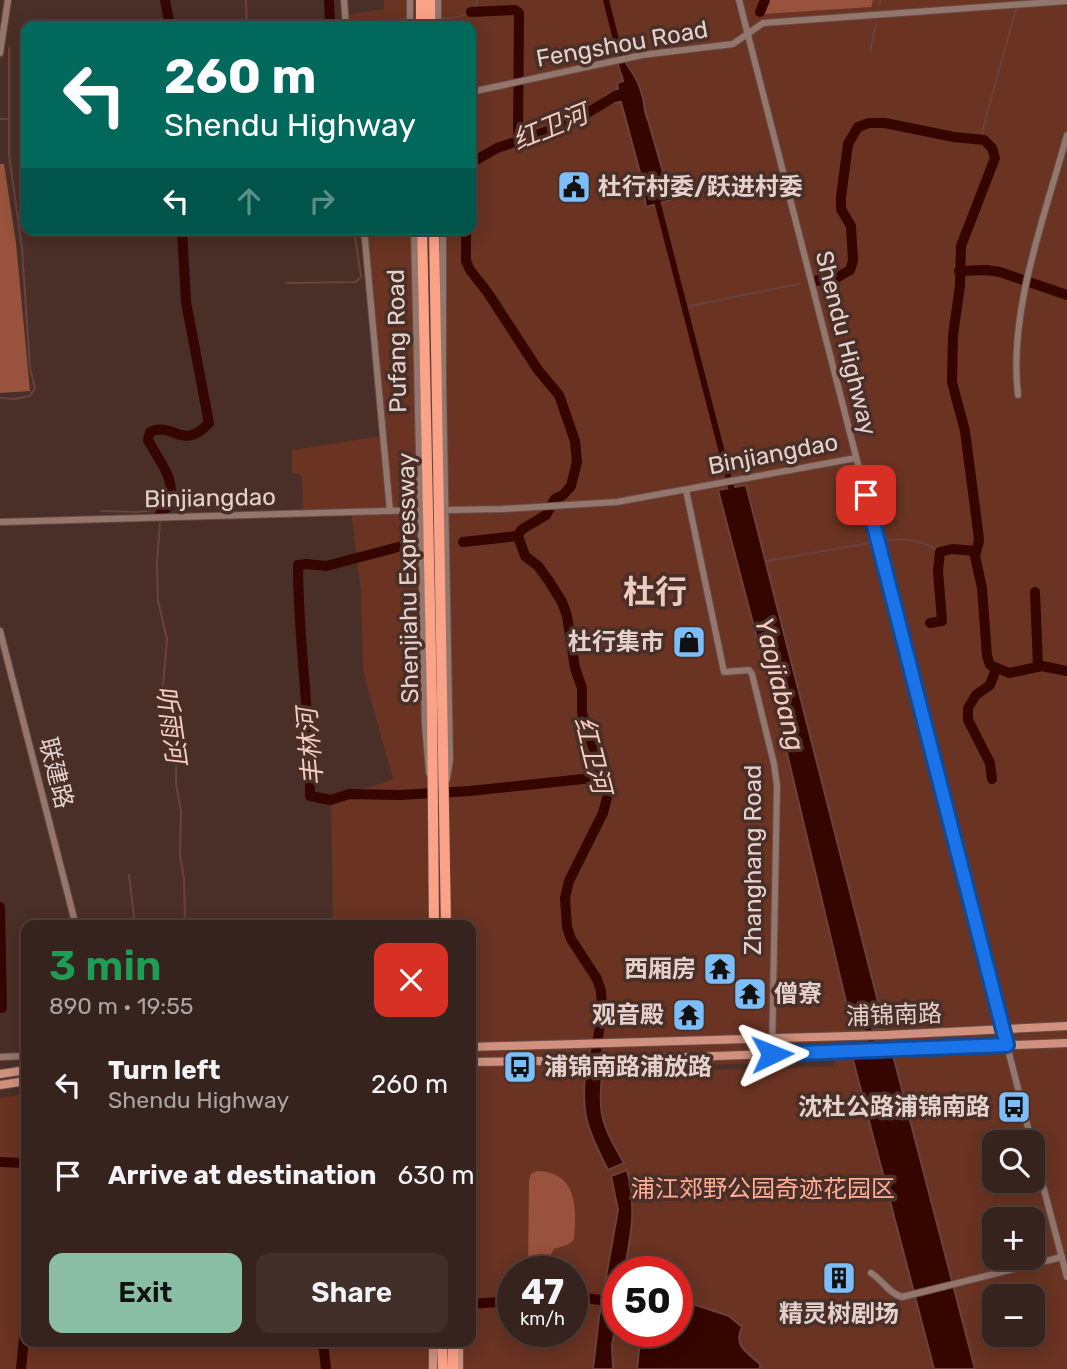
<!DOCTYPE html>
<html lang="en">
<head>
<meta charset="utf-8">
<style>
	body { margin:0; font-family:Rubik,"Noto Sans SC",sans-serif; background:#422f2a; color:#f1f3f6; height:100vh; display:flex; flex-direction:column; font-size:26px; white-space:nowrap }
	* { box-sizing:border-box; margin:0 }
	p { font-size:23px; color:#aaa4a4 }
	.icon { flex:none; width:38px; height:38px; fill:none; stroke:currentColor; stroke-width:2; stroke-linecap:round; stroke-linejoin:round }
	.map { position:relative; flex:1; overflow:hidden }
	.drawer { position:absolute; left:21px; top:920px; width:455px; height:427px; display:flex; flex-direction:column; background:#37231d; border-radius:14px; box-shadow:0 4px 18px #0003,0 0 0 2px #51403b }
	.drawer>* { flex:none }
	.hud { position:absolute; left:21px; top:21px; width:455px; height:214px; border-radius:14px; box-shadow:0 4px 18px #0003,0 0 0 2px #51403b; background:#00695c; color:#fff; overflow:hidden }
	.buttons { position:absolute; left:982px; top:1130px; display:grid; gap:14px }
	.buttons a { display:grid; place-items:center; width:63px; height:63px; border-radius:14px; background:#37231d; box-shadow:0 4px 18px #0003,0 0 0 2px #51403b; font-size:35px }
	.speed { position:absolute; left:497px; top:1256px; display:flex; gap:14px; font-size:35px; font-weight:700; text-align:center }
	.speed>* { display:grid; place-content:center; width:91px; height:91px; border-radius:50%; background:#37231d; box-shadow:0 4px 18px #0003,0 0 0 2px #51403b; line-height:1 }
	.speed small { font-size:18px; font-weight:400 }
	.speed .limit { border:10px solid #d22; background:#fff; color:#111 }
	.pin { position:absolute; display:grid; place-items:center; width:60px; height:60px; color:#fff; margin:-30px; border-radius:14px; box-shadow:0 4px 10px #0006 }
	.me { position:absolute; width:77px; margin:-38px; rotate:88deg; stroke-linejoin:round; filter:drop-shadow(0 0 5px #0008) }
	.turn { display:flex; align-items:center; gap:24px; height:147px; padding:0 28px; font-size:32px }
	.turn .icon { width:91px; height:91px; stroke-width:2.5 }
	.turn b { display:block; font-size:49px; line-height:60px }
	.lanes { display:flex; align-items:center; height:66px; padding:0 28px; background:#0003; justify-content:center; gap:35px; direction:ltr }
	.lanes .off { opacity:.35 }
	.round { display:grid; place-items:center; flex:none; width:74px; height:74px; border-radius:14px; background:#422f2a }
	.overview { display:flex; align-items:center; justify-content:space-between; height:119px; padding:0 28px }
	h1 { font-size:42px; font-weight:600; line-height:52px; color:#1e9e55 }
	.action { display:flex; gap:14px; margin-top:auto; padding:14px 28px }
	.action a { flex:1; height:80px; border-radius:14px; background:#8abfa5; color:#111; font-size:28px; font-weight:600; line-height:80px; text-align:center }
	.action a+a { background:#422f2a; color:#f1f3f6 }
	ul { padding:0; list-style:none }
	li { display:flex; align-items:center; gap:21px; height:91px; padding:0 28px }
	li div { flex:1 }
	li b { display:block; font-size:26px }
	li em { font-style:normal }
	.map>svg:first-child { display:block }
</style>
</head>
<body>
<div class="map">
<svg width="1067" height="1369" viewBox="0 0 1067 1369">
	<rect width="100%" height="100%" fill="#492f27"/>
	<path fill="#6a3322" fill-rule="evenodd" d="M 384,0 L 1067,0 L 1067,1369 L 936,1369 L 918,1307 L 933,1369 L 0,1369 L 0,1098 L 26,1094 L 26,1342 L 471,1342 L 471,926 L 199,926 L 198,920 L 333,918 L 331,800 L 393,779 L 363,671 L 361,592 L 351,512 L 303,515 L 302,475 L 292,473 L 292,450 L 381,436 L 365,229 L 471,229 L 471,26 L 348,26 L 347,15 L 384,9 ZM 836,1060 L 833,1066 L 685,1071 L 676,1066 ZM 994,1143 L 1032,1143 L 1032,1181 L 994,1181 ZM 994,1220 L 1032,1220 L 1032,1258 L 994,1258 ZM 513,1272 L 572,1272 L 572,1332 L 513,1332 ZM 618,1272 L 677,1272 L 677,1332 L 618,1332 ZM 994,1297 L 1032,1297 L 1032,1335 L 994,1335 Z"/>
	<g fill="#98523d">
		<polygon points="769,0 873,0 871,7 763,14"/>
		<polygon points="0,164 4,164 16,243 30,391 0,393"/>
		<path d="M 537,1171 C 578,1172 577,1209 574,1240 L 567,1245 L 554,1249 L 549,1257 L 547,1271 L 528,1272 L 529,1180 L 531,1174 Z"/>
	</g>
	<g fill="#350500" stroke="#69423d" stroke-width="2">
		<path d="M 625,62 C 633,72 640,85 643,98 C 645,107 644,112 648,120 L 671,200 L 646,207 L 642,180 L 621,102 L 609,104 L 605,96 L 618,89 L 617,83 L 623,81 L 619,65 Z"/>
		<polygon points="746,485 885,1029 852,1027 786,749 718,490"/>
		<polygon points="893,1055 975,1369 934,1369 852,1056"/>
		<path d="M 586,1066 L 603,1067 C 597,1113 601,1123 624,1163 L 608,1170 C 587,1129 580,1113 586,1066 Z"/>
		<path d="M 627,1170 C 637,1208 631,1235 624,1272 L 618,1272 L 618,1314 L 612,1345 L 613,1369 L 593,1369 L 599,1317 L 618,1210 L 611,1176 Z"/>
		<path d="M 677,1295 L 683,1296 L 693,1304 L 729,1316 L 742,1327 C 733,1346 747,1352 760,1364 L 760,1369 L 637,1369 L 641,1332 L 677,1332 Z"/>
	</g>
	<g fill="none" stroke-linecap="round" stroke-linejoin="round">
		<g stroke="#69423d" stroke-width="2">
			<polyline points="246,0 247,26"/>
			<polyline points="880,5 880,0"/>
			<path d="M 439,18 C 453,18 463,18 475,9 L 477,0"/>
			<polyline points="348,24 416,18"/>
			<polyline points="870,52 876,24"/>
			<polyline points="0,119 9,119"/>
			<polyline points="980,139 1016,9"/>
			<polyline points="287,283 356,282 361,277 354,229"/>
			<polyline points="685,307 799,284"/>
			<polyline points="1,398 14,399 30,396 35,388 30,368 22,248 9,155 9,48"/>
			<polyline points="101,511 138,512 164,509"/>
			<polyline points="160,523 157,563 158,601 167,639 163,686 165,699 177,733 176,783 181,812 180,855 184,878 185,926"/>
			<path d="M 881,541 C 903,538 922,539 940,552"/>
			<polyline points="766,561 876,542"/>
			<polyline points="129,875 135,926"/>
		</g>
		<g stroke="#350500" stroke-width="6">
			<polyline points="606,0 624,71"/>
			<polyline points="656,197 733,495"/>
			<polyline points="866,1021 874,1051"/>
		</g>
		<g stroke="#350500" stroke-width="10">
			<polyline points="165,0 170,26"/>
			<polyline points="329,0 330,26"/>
			<polyline points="471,12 515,10 519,13 518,141"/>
			<polyline points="760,12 765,0"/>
			<polyline points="471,163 497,148 569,124 617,95"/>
			<polyline points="466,229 466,261 470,270 488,293 538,370 559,395 575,441 577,462 571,486 563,495 555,499 546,515 521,530 518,536 525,556 538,566 549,581 562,602 567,616 575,668 582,688 582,713 608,794 603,813 569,881 565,898 567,927 571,939 597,979 601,991 602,1009 594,1068"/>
			<polyline points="959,271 986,270 1000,272 1067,295"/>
			<polyline points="815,281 838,277 850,270 853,261 851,226 841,209 841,197 848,144 858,127 869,123 885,123 954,137 984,140 992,148 995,158 961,246 960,286 953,335 952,382 965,431 978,531 979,541 975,556 982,588 987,656 990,665 1009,673 1042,666 1067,671"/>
			<path d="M 160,513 L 170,505 C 176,478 160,463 148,440 L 150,432 C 174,421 182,452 209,423 L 186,302 L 182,229"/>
			<polyline points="463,542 518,536"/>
			<path d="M 410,544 L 326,566 L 307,564 L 298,565 C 298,642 311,719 310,796 L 331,800 L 349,794 L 400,795 L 470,791 L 602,777"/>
			<polyline points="1035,592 1038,667"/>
			<polyline points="930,623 942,621 938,571 940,552 952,549 976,551"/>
			<polyline points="992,779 990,763 968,720 968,708 976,695 990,685 996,669"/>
			<polyline points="0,907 2,1008 0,1008"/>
			<polyline points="0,1162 26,1163"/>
			<polyline points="572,1298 585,1298 608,1301"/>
			<polyline points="471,1304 513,1301"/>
			<polyline points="323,1342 326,1369"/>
			<polyline points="21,1369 26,1317"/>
		</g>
		<defs>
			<g id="minor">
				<polyline points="344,0 346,26"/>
				<polyline points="410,0 410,26"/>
				<polyline points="438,0 438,26"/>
				<polyline points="739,0 1032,1143"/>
				<polyline points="0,53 8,0"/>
				<polyline points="471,92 642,55 733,44 763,23 1067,1"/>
				<polyline points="364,229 390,511"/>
				<polyline points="414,229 425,725 429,773"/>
				<polyline points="443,229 443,382 450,759 447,779"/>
				<path d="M 1018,395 C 1008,311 1045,216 1067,135"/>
				<polyline points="686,490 724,672 749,670 752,674 774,764 777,786 772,1054"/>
				<polyline points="447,510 503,509 617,502 856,458"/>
				<polyline points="0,522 421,510"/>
				<polyline points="0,631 76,926"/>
				<polyline points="0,1057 26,1056"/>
				<polyline points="1032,1144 1067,1277"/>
				<path d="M 871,1273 C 883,1280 888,1293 902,1297 L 1062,1257"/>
			</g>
			<g id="major">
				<polyline points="471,1047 886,1035 1067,1026"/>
				<polyline points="471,1062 607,1060 1067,1043"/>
				<polyline points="0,1074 26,1070"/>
				<polyline points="0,1085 26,1081"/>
				<polyline points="433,1342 433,1369"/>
				<polyline points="459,1342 459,1369"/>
			</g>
			<g id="highway">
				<polyline points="421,0 421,26"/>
				<polyline points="430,0 430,26"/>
				<polyline points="422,229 432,703 434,926"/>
				<polyline points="434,229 446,926"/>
				<polyline points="442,1342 443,1369"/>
				<polyline points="453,1342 453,1369"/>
			</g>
		</defs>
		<use href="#minor" stroke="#654e48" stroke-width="8"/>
		<use href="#major" stroke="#654e48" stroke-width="10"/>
		<use href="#highway" stroke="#654e48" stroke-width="11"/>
		<use href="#minor" stroke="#95766d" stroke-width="6"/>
		<use href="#major" stroke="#d2917e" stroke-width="8"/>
		<use href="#highway" stroke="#fba389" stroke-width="10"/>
	</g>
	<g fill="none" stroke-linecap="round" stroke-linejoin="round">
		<defs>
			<polyline id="route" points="772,1054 1007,1045 866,495"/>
		</defs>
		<use href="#route" stroke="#114b97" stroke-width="18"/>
		<use href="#route" stroke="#1a73e8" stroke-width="12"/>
	</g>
	<defs>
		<symbol id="civic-square" viewBox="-11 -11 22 22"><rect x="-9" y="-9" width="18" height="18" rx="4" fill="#7dbef9" stroke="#492f27"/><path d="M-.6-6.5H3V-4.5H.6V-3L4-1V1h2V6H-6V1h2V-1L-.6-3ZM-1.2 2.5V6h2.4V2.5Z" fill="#111"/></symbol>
		<symbol id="shop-square" viewBox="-11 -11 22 22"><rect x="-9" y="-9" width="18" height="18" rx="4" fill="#7dbef9" stroke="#492f27"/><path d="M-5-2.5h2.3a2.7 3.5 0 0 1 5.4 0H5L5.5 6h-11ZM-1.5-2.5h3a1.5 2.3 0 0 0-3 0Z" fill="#111"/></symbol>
		<symbol id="temple-square" viewBox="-11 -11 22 22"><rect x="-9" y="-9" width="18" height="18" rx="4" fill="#7dbef9" stroke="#492f27"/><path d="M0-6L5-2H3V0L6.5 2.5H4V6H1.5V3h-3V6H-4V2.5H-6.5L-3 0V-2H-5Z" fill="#111"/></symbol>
		<symbol id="bus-square" viewBox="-11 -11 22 22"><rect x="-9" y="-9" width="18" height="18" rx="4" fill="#7dbef9" stroke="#492f27"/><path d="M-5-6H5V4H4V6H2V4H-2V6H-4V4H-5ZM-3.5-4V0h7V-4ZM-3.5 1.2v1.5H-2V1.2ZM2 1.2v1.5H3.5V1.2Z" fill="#111"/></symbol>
		<symbol id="building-square" viewBox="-11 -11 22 22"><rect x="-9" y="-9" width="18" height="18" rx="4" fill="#7dbef9" stroke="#492f27"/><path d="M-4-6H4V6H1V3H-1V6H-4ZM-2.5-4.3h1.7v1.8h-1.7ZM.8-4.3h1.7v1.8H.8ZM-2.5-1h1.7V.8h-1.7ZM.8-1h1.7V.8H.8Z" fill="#111"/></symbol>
	</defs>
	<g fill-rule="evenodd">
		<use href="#civic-square" x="555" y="168" width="38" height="38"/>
		<use href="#shop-square" x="670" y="623" width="38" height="38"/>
		<use href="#temple-square" x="701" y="950" width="38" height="38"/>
		<use href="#temple-square" x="731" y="975" width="38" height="38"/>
		<use href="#temple-square" x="670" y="996" width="38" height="38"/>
		<use href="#bus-square" x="501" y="1048" width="38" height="38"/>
		<use href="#bus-square" x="995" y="1088" width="38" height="38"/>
		<use href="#building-square" x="820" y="1259" width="38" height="38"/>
	</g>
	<g text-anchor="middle" stroke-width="7" stroke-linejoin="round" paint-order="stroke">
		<g font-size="24" fill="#e2d1cc" stroke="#492f27">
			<text transform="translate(622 44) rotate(-10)" y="8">Fengshou Road</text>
			<text transform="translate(397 341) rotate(-91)" y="8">Pufang Road</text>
			<text transform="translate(846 343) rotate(76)" y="8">Shendu Highway</text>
			<text transform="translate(773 454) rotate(-11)" y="8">Binjiangdao</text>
			<text transform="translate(210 498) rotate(-1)" y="8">Binjiangdao</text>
			<text transform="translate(408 578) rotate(-91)" y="8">Shenjiahu Expressway</text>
			<text transform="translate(56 773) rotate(76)" y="8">联建路</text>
			<text transform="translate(753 860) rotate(-90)" y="8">Zhanghang Road</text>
			<text transform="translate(894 1015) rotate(-2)" y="8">浦锦南路</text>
		</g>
		<g font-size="24" font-weight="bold" fill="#e2d1cc" stroke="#492f27" text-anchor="end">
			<text x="598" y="195" text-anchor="start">杜行村委/跃进村委</text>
			<text x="664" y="650">杜行集市</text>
			<text x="696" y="977">西厢房</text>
			<text x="774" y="1002" text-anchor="start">僧寮</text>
			<text x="664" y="1023">观音殿</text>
			<text x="544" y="1075" text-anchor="start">浦锦南路浦放路</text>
			<text x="990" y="1115">沈杜公路浦锦南路</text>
			<text x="839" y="1322" text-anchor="middle">精灵树剧场</text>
		</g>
		<g font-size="24" fill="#ffad94" stroke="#492f27">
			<text x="763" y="1197">浦江郊野公园奇迹花园区</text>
		</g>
		<g font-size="26" font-style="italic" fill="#f5cbbe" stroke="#492f27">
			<text transform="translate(550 127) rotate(-22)" y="9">红卫河</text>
			<text transform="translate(780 684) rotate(76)" y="9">Yaojiabang</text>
			<text transform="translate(171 724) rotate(82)" y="9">听雨河</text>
			<text transform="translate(310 747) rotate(-95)" y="9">丰林河</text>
			<text transform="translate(593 755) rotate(76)" y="9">红卫河</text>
		</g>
		<g font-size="32" font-weight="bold" fill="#eecbc1" stroke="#492f27">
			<text x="655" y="603">杜行</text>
		</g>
	</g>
</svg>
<div class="buttons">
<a><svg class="icon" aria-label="search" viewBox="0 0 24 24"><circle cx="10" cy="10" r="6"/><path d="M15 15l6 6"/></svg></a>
<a>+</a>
<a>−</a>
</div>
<div class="speed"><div>47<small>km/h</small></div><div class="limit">50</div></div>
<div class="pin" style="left:866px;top:495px;background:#d93025"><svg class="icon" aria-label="arrive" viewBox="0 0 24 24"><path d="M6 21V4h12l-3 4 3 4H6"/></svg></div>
<svg class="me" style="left:772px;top:1054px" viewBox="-20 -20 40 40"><path d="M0-17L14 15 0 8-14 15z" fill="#1a73e8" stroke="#fff" stroke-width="4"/></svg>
<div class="hud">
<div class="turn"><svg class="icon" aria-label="left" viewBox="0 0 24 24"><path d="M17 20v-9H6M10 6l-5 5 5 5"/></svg><div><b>260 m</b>Shendu Highway</div></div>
<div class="lanes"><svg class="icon" aria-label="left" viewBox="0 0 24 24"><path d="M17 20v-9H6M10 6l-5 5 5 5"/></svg><svg class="icon off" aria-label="ahead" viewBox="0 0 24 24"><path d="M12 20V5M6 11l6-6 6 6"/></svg><svg class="icon off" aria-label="right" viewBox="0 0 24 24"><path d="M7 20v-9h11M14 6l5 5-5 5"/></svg></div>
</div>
<section class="drawer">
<div class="overview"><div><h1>3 min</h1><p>890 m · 19:55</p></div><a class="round" style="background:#d93025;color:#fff"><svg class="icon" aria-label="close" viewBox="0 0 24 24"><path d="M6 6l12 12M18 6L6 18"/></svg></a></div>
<ul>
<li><svg class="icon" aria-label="left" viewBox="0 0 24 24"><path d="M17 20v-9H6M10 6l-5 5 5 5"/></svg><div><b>Turn left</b><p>Shendu Highway</p></div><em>260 m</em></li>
<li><svg class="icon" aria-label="arrive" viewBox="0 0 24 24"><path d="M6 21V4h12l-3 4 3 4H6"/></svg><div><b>Arrive at destination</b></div><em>630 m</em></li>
</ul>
<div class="action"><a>Exit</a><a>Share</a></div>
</section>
</div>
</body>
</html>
